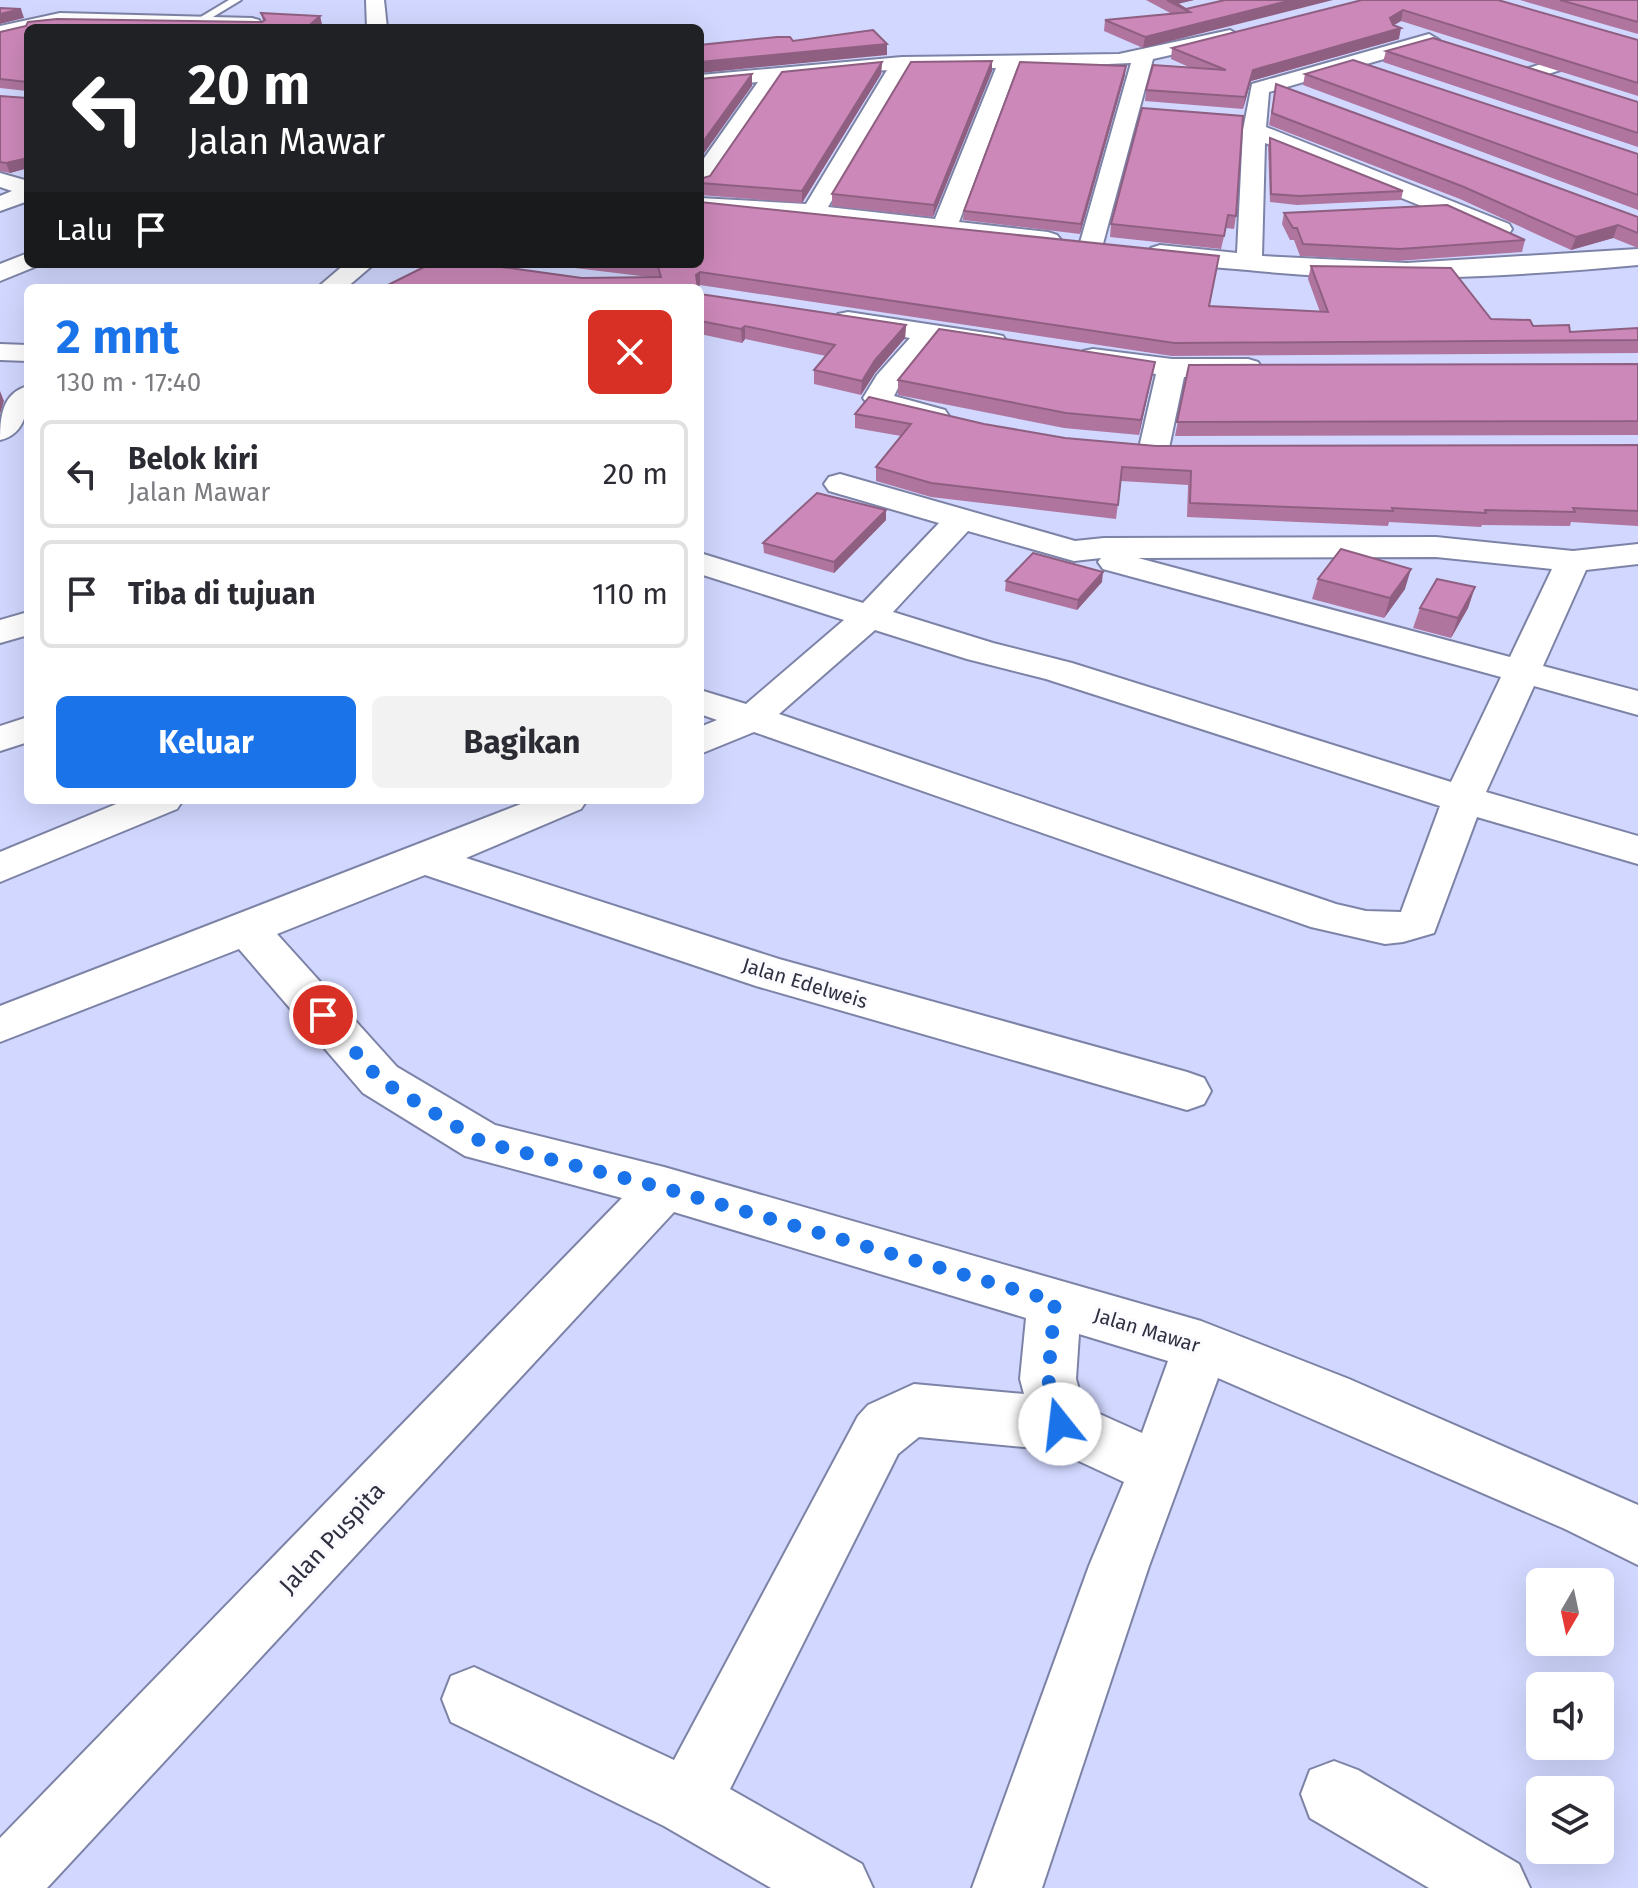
<!DOCTYPE html>
<html lang="id">
<head>
<meta charset="utf-8">
<style>
	body { margin:0; font-family:"Fira Sans",sans-serif; background:#f2f2f3; color:#2b2b33; height:100vh; display:flex; flex-direction:column; font-size:30px; white-space:nowrap }
	* { box-sizing:border-box; margin:0 }
	p { font-size:26px; color:#7c7c81 }
	.icon { flex:none; width:44px; height:44px; fill:none; stroke:currentColor; stroke-width:2; stroke-linecap:round; stroke-linejoin:round }
	.map { position:relative; flex:1; overflow:hidden }
	.panel { position:absolute; left:24px; top:284px; width:680px; height:520px; display:flex; flex-direction:column; background:#fff; border-radius:12px; box-shadow:0 8px 32px #0002 }
	.panel>* { flex:none }
	.top-card { position:absolute; left:24px; top:24px; width:680px; height:244px; border-radius:12px; box-shadow:0 8px 32px #0002; background:#202124; color:#fff; overflow:hidden }
	.needle { width:52px; rotate:189deg }
	.controls { position:absolute; left:1526px; top:1568px; display:grid; gap:16px }
	.controls a { display:grid; place-items:center; width:88px; height:88px; border-radius:12px; background:#fff; box-shadow:0 8px 32px #0002; font-size:40px }
	.pin { position:absolute; display:grid; place-items:center; width:68px; height:68px; color:#fff; margin:-34px; border:4px solid #fff; border-radius:50%; box-shadow:0 2px 8px #0007 }
	.me { position:absolute; width:88px; margin:-44px; rotate:344deg; stroke-linejoin:round; filter:drop-shadow(0 0 6px #0008) }
	.turn { display:flex; align-items:center; gap:28px; height:168px; padding:0 32px; font-size:36px }
	.turn .icon { width:104px; height:104px; stroke-width:2.5 }
	.turn b { display:block; font-size:56px; line-height:68px }
	.then { display:flex; align-items:center; height:76px; padding:0 32px; background:#0003; gap:16px; font-size:30px }
	.round { display:grid; place-items:center; flex:none; width:84px; height:84px; border-radius:12px; background:#f2f2f3 }
	.head { display:flex; align-items:center; justify-content:space-between; height:136px; padding:0 32px }
	h1 { font-size:48px; font-weight:700; line-height:60px; color:#1a73e8 }
	.button { display:flex; gap:16px; margin-top:auto; padding:16px 32px }
	.button a { flex:1; height:92px; border-radius:12px; background:#1a73e8; color:#fff; font-size:32px; font-weight:700; line-height:92px; text-align:center }
	.button a+a { background:#f2f2f3; color:#2b2b33 }
	ul { padding:0; list-style:none }
	li { display:flex; align-items:center; gap:24px; height:108px; margin:0 16px 12px; padding:0 16px; border:4px solid #e1e1e2; border-radius:12px }
	li div { flex:1 }
	li b { display:block; font-size:30px }
	li em { font-style:normal }
	.map>svg:first-child { display:block }
</style>
</head>
<body>
<div class="map">
<svg width="1638" height="1888" viewBox="0 0 1638 1888">
	<rect width="100%" height="100%" fill="#d1d7fe"/>
	<g fill="none" stroke-linecap="round" stroke-linejoin="round">
		<defs>
			<polygon id="service" points="229,0 241,0 203,23 194,21"/>
			<g id="minor">
				<polygon points="366,0 384,0 387,28 367,28"/>
				<polygon points="60,13 252,18 259,20 264,28 60,25 28,28 28,32 0,38 0,26"/>
				<path d="M 1230,30 L 1240,36 L 1237,40 L 1153,59 L 1101,251 L 1083,251 L 1079,246 L 1131,63 L 1017,68 L 959,222 L 1048,232 L 1057,235 L 1061,240 L 1057,245 L 1048,248 L 813,219 L 700,212 L 700,198 L 806,204 L 887,70 L 780,80 L 708,186 L 700,188 L 700,164 L 758,82 L 700,87 L 700,75 L 902,57 L 1119,54 ZM 996,68 L 935,219 L 828,207 L 909,69 Z"/>
				<path d="M 1429,34 L 1439,40 L 1436,44 L 1269,92 L 1266,127 L 1509,224 L 1512,229 L 1509,234 L 1491,234 L 1265,143 L 1262,256 L 1407,263 L 1638,249 L 1638,265 C 1507,277 1379,284 1248,270 C 1216,267 1182,266 1151,258 L 1147,253 L 1151,248 L 1160,245 L 1237,253 L 1243,130 L 1252,84 Z"/>
				<polygon points="1605,43 1612,45 1615,49 1612,53 1533,79 1523,73 1526,69"/>
				<polygon points="0,173 28,181 28,201 0,211 0,196 12,191 0,187"/>
				<polygon points="28,253 28,264 39,264 37,266 0,281 0,264"/>
				<polygon points="345,264 374,264 346,288 317,288"/>
				<path d="M 848,312 L 993,334 L 1003,336 L 1007,342 L 1003,348 L 993,350 L 936,342 L 900,384 L 894,396 L 945,410 L 949,416 L 945,422 C 922,428 877,418 863,398 L 877,375 L 910,338 L 838,326 L 834,320 L 838,314 Z"/>
				<polygon points="0,344 28,345 28,361 0,360"/>
				<polygon points="1093,349 1172,359 1248,359 1258,362 1262,368 1258,374 1248,377 1184,377 1169,448 1165,455 1154,457 1143,455 1139,448 1156,374 1083,363 1079,357 1083,351"/>
				<path d="M 28,386 C 28,409 26,434 0,440 C 0,417 2,393 28,386 Z"/>
				<path d="M 840,474 L 1075,541 L 1104,538 L 1436,537 L 1573,551 L 1638,544 L 1638,564 L 1586,570 L 1543,666 L 1638,691 L 1638,715 L 1534,686 L 1486,792 L 1638,836 L 1638,864 L 1477,817 L 1434,933 L 1403,942 L 1385,944 L 1311,927 L 754,732 L 700,754 L 700,727 L 717,720 L 700,714 L 700,690 L 746,704 L 844,620 L 700,574 L 700,553 L 863,603 L 939,523 L 829,491 L 824,484 L 829,477 ZM 968,531 L 1074,561 L 1101,558 L 1098,562 L 1103,569 L 1501,677 L 1451,782 L 1072,663 L 993,643 L 893,612 ZM 1436,557 L 1552,569 L 1510,657 L 1138,558 ZM 875,630 L 967,659 L 1046,679 L 1440,806 L 1401,912 L 1366,911 L 1336,904 L 779,714 Z"/>
				<polygon points="28,612 28,635 0,643 0,620"/>
				<polygon points="28,717 28,742 0,751 0,726"/>
				<polygon points="126,800 183,800 177,809 0,882 0,852"/>
				<path d="M 531,800 L 587,800 L 581,809 L 466,858 L 779,959 L 1187,1072 L 1204,1078 L 1211,1091 L 1204,1104 L 1187,1110 L 756,986 L 425,875 L 277,934 L 397,1067 L 495,1125 L 664,1167 L 1201,1321 L 1349,1379 L 1638,1505 L 1638,1565 L 1565,1529 L 1218,1378 L 1149,1566 L 1042,1888 L 972,1888 L 1089,1566 L 1124,1482 L 1055,1450 L 919,1437 L 898,1454 L 730,1789 L 862,1864 L 873,1888 L 771,1888 L 664,1826 L 451,1722 L 442,1699 L 451,1676 L 474,1667 L 674,1760 L 858,1416 L 868,1405 L 914,1384 L 1024,1394 L 1020,1379 L 1026,1318 L 674,1212 L 47,1888 L 0,1888 L 0,1838 L 622,1198 L 465,1156 L 363,1093 L 239,949 L 0,1042 L 0,1006 ZM 1079,1334 L 1168,1361 L 1142,1433 L 1084,1407 L 1076,1379 Z"/>
				<polygon points="1334,1761 1358,1770 1519,1864 1530,1888 1429,1888 1310,1818 1301,1794 1310,1770"/>
			</g>
		</defs>
		<use href="#service" stroke="#7d83a6" stroke-width="4"/>
		<use href="#minor" stroke="#7d83a6" stroke-width="4"/>
		<use href="#service" fill="#fff" fill-rule="evenodd"/>
		<use href="#minor" fill="#fff" fill-rule="evenodd"/>
	</g>
	<g fill="#af759f">
		<polygon points="1146,0 1194,0 1178,4 1186,9 1225,0 1143,48 1104,31 1105,20 1172,14"/>
		<polygon points="1362,0 1638,40 1638,96 1401,21 1394,25 1399,39 1251,81 1243,109 1145,101 1146,90 1191,68 1171,59 1172,48"/>
		<polygon points="1520,0 1638,0 1638,34"/>
		<polygon points="261,13 320,16 322,25 319,28 28,28 28,168 10,173 0,171 0,96 27,98 27,91 0,88 0,32 26,26 28,22 57,19 262,22 263,21"/>
		<polygon points="1386,51 1638,102 1638,147 1383,62"/>
		<polygon points="992,61 992,71 933,217 832,206 832,194"/>
		<polygon points="882,62 881,74 802,203 700,195 700,179 710,176"/>
		<polygon points="1305,74 1638,154 1638,210 1303,85"/>
		<polygon points="1125,75 1080,234 963,220 964,211"/>
		<polygon points="1276,84 1638,217 1638,248 1613,238 1571,250 1460,199 1269,125"/>
		<polygon points="1142,108 1236,216 1234,229 1226,228 1221,249 1110,237 1111,224"/>
		<polygon points="1270,138 1403,191 1401,200 1297,205 1270,202 1268,146"/>
		<polygon points="1284,213 1525,240 1522,252 1397,261 1300,256 1294,240 1290,240 1282,224"/>
		<polygon points="542,264 700,264 1210,306 1320,312 1308,279 1311,266 1491,319 1570,332 1638,328 1638,353 1172,356 700,285 698,287 582,278 649,277"/>
		<polygon points="700,294 906,325 905,338 875,373 861,395 814,384 814,370 826,356 745,339 742,343 700,334"/>
		<polygon points="1155,362 1139,435 1064,428 898,395 898,380"/>
		<polygon points="1638,364 1638,435 1175,436 1189,365"/>
		<polygon points="855,414 984,424 1065,438 1156,446 1638,445 1638,526 1571,522 1570,526 1482,525 1481,527 1389,522 1388,526 1187,517 1188,485 1121,481 1116,519 931,497 876,481 876,467 901,436 855,428"/>
		<polygon points="886,520 834,573 764,553 763,543"/>
		<polygon points="1318,579 1405,589 1384,618 1312,599"/>
		<polygon points="1006,581 1102,582 1077,610 1005,591"/>
		<polygon points="1475,587 1468,608 1451,638 1413,628 1420,608"/>
	</g>
	<g fill="#8f5f82">
		<polygon points="1173,0 1194,0 1176,4 1172,3"/>
		<polygon points="1292,0 1333,0 1143,48 1145,37"/>
		<polygon points="21,9 24,18 0,24 0,14"/>
		<polygon points="1403,10 1401,21 1387,29 1390,18"/>
		<polygon points="320,16 322,25 319,28 306,28"/>
		<polygon points="1401,28 1399,39 1251,81 1243,109 1245,97 1253,70"/>
		<polygon points="887,44 887,55 700,73 700,62"/>
		<polygon points="992,61 992,71 933,217 934,205"/>
		<polygon points="882,62 881,74 802,203 802,191"/>
		<polygon points="1126,66 1125,75 1080,234 1081,224"/>
		<polygon points="752,74 752,86 700,159 700,146"/>
		<polygon points="28,158 28,168 10,173 6,163"/>
		<polygon points="1618,225 1613,238 1571,250 1576,237"/>
		<polygon points="700,272 700,285 697,288 696,275"/>
		<polygon points="906,325 905,338 875,373 861,395 862,381 875,360"/>
		<polygon points="745,326 745,339 742,343 741,329"/>
		<polygon points="1155,362 1152,376 1139,435 1141,420"/>
		<polygon points="0,391 4,401 0,414"/>
		<polygon points="886,510 886,520 834,573 834,562"/>
		<polygon points="1411,569 1405,589 1384,618 1390,598"/>
		<polygon points="1103,572 1102,582 1077,610 1078,600"/>
		<polygon points="1475,587 1468,608 1451,638 1458,618"/>
	</g>
	<g fill="#cc88b9" stroke="#8f5f82" stroke-width="2">
		<polygon points="1167,0 1173,0 1173,1 1186,9 1225,0 1292,0 1145,37 1105,20 1190,12"/>
		<polygon points="1362,0 1498,0 1638,40 1638,83 1403,10 1390,18 1393,25 1401,28 1253,70 1245,97 1146,90 1153,65 1226,70 1172,48"/>
		<polygon points="1560,0 1638,0 1638,22"/>
		<polygon points="0,8 21,9 0,14"/>
		<polygon points="261,13 320,16 306,28 28,28 28,158 6,163 0,162 0,96 27,98 27,82 0,79 0,32 26,26 28,22 57,19 262,22 265,20"/>
		<polygon points="873,30 887,44 700,62 700,45 777,37 790,37 793,41"/>
		<polygon points="1433,38 1638,102 1638,133 1386,51"/>
		<polygon points="1353,60 1638,154 1638,195 1305,74"/>
		<polygon points="992,61 934,205 832,194 911,62"/>
		<polygon points="882,62 802,191 700,183 700,179 710,176 782,72"/>
		<polygon points="1020,62 1126,66 1081,224 964,211"/>
		<polygon points="752,74 700,146 700,79"/>
		<polygon points="1276,84 1638,217 1638,233 1618,225 1576,237 1464,187 1272,113"/>
		<polygon points="1142,108 1243,116 1236,216 1228,215 1224,236 1111,224"/>
		<polygon points="1270,138 1403,191 1299,196 1271,194"/>
		<polygon points="700,202 1219,256 1209,306 1328,312 1311,266 1451,268 1491,319 1530,320 1533,326 1569,325 1570,332 1638,328 1638,340 1174,343 700,272 696,275 698,288 382,288 430,264 480,264 582,278 661,277 658,267 645,264 700,264"/>
		<polygon points="1447,205 1525,240 1400,249 1303,244 1297,228 1293,228 1284,213"/>
		<polygon points="700,294 906,325 875,360 862,381 814,370 835,345 745,326 741,329 700,321"/>
		<polygon points="939,329 1155,362 1141,420 1066,413 898,380"/>
		<polygon points="1638,364 1638,421 1177,422 1189,365"/>
		<polygon points="869,397 984,424 1065,438 1156,446 1638,445 1638,511 1573,508 1575,512 1485,510 1486,513 1392,508 1393,511 1190,503 1191,471 1122,467 1118,505 931,483 876,467 911,424 855,414"/>
		<polygon points="817,493 886,510 834,562 763,543"/>
		<polygon points="1341,549 1411,569 1390,598 1318,579"/>
		<polygon points="1033,553 1103,572 1078,600 1006,581"/>
		<polygon points="1437,579 1475,587 1458,618 1420,608"/>
	</g>
	<g fill="none" stroke-linecap="round" stroke-linejoin="round">
		<polyline stroke="#1a73e8" stroke-width="14" stroke-dasharray="0 25.2" points="323,1015 380,1080 482,1142 664,1188 1055,1301 1048,1379 1060,1424"/>
	</g>
	<g text-anchor="middle" stroke-width="6" stroke-linejoin="round" paint-order="stroke">
		<g font-size="20" fill="#2e3040" stroke="#fafaff">
			<text transform="translate(805 983) rotate(17)" y="7">Jalan Edelweis</text>
			<text transform="translate(1147 1330) rotate(17)" y="7">Jalan Mawar</text>
		</g>
		<g font-size="24" fill="#2e3040" stroke="#fafaff">
			<text transform="translate(332 1538) rotate(-47)" y="8">Jalan Puspita</text>
		</g>
	</g>
</svg>
<div class="controls">
<a><svg class="needle" viewBox="-14 -14 28 28"><path d="M0-13l5 13h-10z" fill="#e53935"/><path d="M0 13l5-13h-10z" fill="#7c7c81"/></svg></a>
<a><svg class="icon" aria-label="sound" viewBox="0 0 24 24"><path d="M4 9h4l5-4v14l-5-4H4zM17 9q2 3 0 6"/></svg></a>
<a><svg class="icon" aria-label="layers" viewBox="0 0 24 24"><path d="M12 4l9 5-9 5-9-5zM3 14l9 5 9-5"/></svg></a>
</div>
<div class="pin" style="left:323px;top:1015px;background:#d93025"><svg class="icon" aria-label="arrive" viewBox="0 0 24 24"><path d="M6 21V4h12l-3 4 3 4H6"/></svg></div>
<svg class="me" style="left:1060px;top:1424px" viewBox="-20 -20 40 40"><circle r="19" fill="#fff"/><path d="M0-13L10 11 0 6-10 11z" fill="#1a73e8"/></svg>
<div class="top-card">
<div class="turn"><svg class="icon" aria-label="left" viewBox="0 0 24 24"><path d="M17 20v-9H6M10 6l-5 5 5 5"/></svg><div><b>20 m</b>Jalan Mawar</div></div>
<div class="then">Lalu<svg class="icon" aria-label="arrive" viewBox="0 0 24 24"><path d="M6 21V4h12l-3 4 3 4H6"/></svg></div>
</div>
<section class="panel">
<div class="head"><div><h1>2 mnt</h1><p>130 m · 17:40</p></div><a class="round" style="background:#d93025;color:#fff"><svg class="icon" aria-label="close" viewBox="0 0 24 24"><path d="M6 6l12 12M18 6L6 18"/></svg></a></div>
<ul>
<li><svg class="icon" aria-label="left" viewBox="0 0 24 24"><path d="M17 20v-9H6M10 6l-5 5 5 5"/></svg><div><b>Belok kiri</b><p>Jalan Mawar</p></div><em>20 m</em></li>
<li><svg class="icon" aria-label="arrive" viewBox="0 0 24 24"><path d="M6 21V4h12l-3 4 3 4H6"/></svg><div><b>Tiba di tujuan</b></div><em>110 m</em></li>
</ul>
<div class="button"><a>Keluar</a><a>Bagikan</a></div>
</section>
</div>
</body>
</html>
